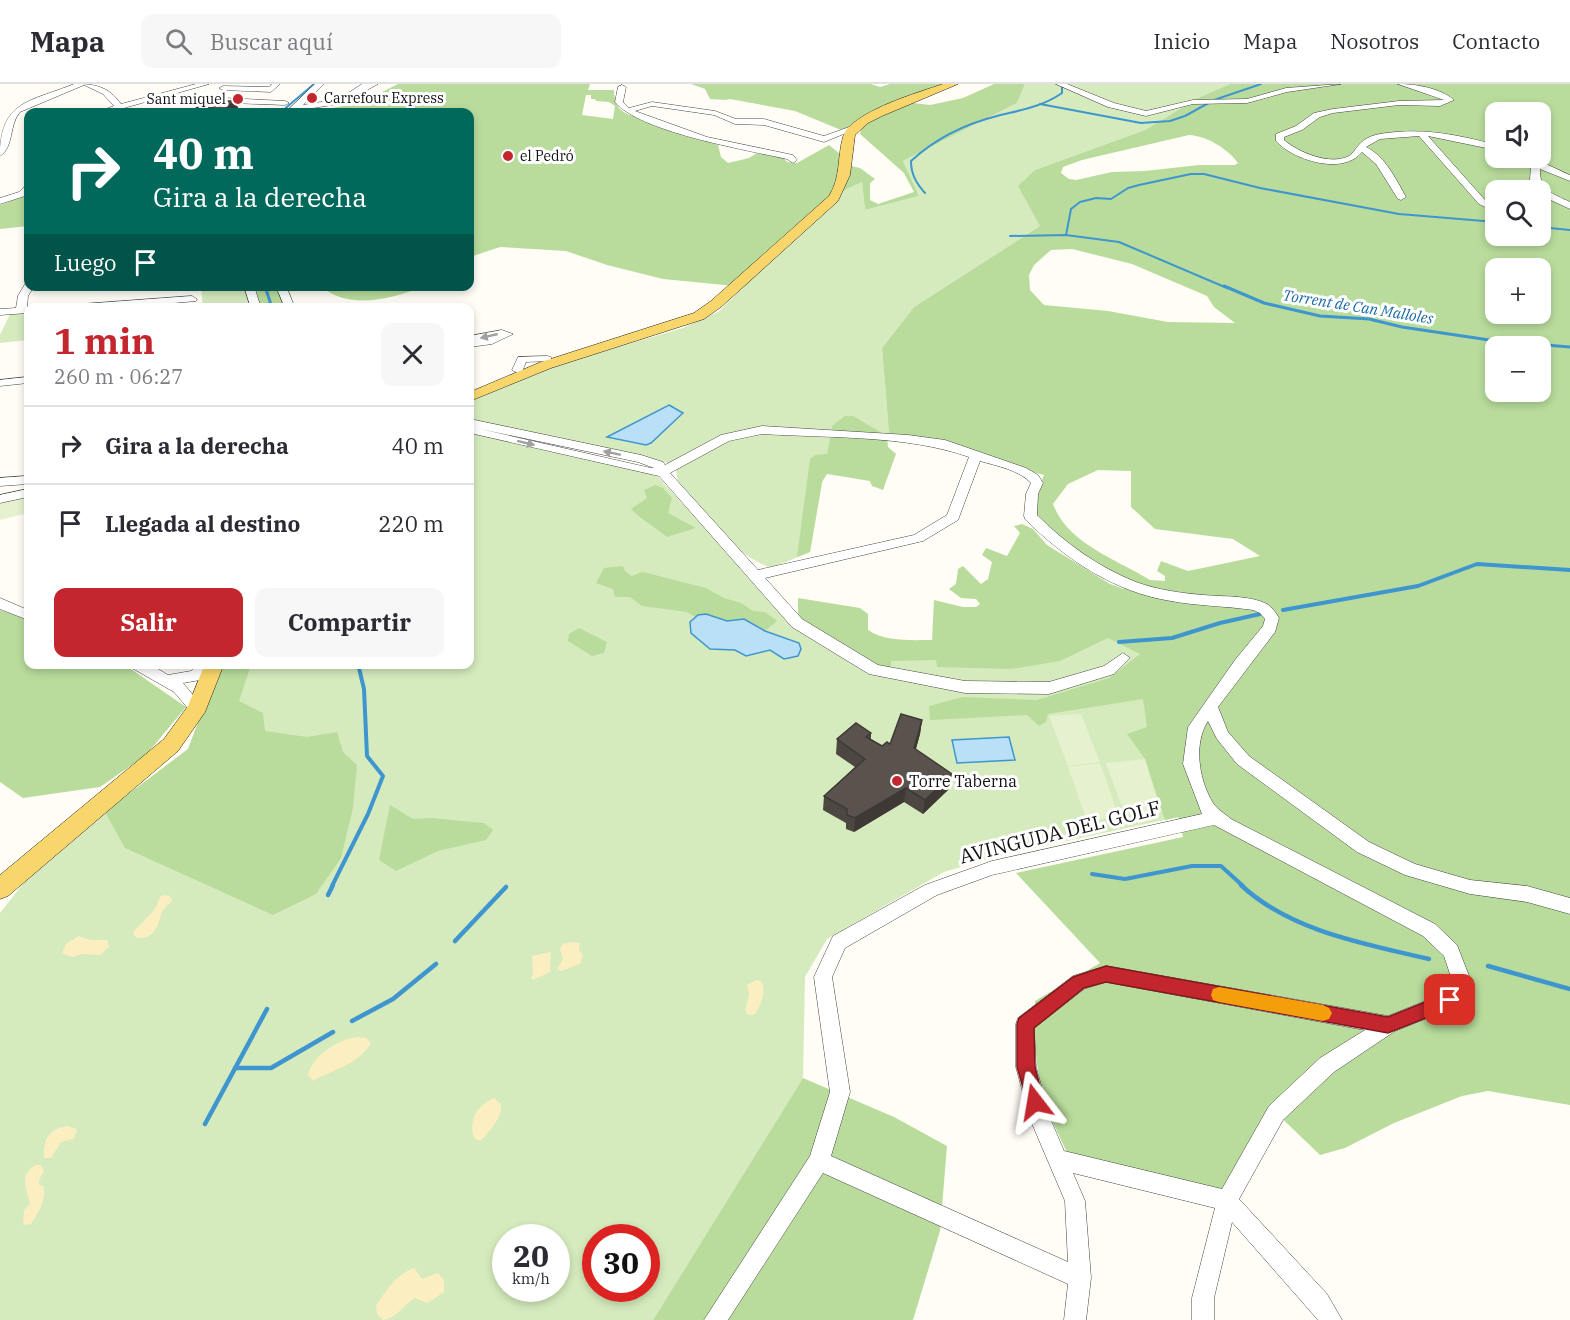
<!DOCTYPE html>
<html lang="es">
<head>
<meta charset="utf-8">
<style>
	body { margin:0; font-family:"IBM Plex Serif",serif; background:#f7f7f7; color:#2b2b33; height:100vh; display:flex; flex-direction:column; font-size:22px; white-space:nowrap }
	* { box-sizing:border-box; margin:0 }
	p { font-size:20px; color:#7c7c81 }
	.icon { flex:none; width:33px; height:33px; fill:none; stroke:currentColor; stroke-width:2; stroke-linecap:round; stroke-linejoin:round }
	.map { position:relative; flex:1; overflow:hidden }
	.panel { position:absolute; left:24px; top:219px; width:450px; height:366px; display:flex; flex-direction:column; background:#fff; border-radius:12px; box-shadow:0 3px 9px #0003 }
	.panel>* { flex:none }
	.hud { position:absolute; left:24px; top:24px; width:450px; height:183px; border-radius:12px; box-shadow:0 3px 9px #0003; background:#00695c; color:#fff; overflow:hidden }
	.fabs { position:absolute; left:1485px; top:18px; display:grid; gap:12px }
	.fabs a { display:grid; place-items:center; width:66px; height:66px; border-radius:12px; background:#fff; box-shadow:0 3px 9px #0003; font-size:30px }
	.speed { position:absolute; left:492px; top:1140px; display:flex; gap:12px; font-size:30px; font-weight:700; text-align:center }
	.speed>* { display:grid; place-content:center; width:78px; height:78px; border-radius:50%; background:#fff; box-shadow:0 3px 9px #0003; line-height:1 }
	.speed small { font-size:15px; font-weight:400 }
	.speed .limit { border:9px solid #d22; background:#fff; color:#111 }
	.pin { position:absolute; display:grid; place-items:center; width:51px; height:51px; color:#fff; margin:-26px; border-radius:12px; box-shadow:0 3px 9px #0006 }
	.me { position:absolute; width:66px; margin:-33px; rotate:346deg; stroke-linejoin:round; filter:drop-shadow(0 0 4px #0008) }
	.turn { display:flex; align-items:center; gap:21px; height:126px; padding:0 30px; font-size:27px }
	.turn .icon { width:78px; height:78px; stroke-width:2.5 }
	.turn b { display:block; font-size:42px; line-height:51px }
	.then { display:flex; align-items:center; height:57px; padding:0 30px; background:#0003; gap:12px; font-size:22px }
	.round { display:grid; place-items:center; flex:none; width:63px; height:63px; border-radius:12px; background:#f7f7f7 }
	.overview { display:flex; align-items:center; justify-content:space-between; height:102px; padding:0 30px }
	h1 { font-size:36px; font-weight:800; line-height:45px; color:#c4262e }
	.action { display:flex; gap:12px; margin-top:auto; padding:12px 30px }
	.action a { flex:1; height:69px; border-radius:12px; background:#c4262e; color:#fff; font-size:24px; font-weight:800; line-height:69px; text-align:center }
	.action a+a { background:#f7f7f7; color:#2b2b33 }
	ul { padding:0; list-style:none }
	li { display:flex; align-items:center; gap:18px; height:78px; padding:0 30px; border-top:2px solid #e1e1e2 }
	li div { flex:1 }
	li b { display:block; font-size:22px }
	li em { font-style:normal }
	header { display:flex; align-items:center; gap:36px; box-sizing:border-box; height:84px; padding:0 30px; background:#fff; border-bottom:2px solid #e1e1e2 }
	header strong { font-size:28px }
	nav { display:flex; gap:33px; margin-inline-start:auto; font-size:21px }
	.search { width:420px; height:54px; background:#f7f7f7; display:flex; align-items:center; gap:15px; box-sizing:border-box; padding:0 21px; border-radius:12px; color:#7c7c81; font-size:22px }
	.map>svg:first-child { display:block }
</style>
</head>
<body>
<header>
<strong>Mapa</strong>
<div class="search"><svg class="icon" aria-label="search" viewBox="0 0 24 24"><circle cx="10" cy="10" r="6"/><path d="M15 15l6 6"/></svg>Buscar aquí</div>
<nav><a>Inicio</a><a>Mapa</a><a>Nosotros</a><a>Contacto</a></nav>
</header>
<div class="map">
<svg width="1570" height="1236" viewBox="0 0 1570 1236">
	<rect width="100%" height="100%" fill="#fffdf5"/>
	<g fill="#d5ebbd" fill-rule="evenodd">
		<path d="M 1025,0 L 1230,0 L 1200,13 L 1145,46 L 1035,86 L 1040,142 L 914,223 L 882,264 L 889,349 L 887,352 L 830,354 L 810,468 L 771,484 C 731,469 706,430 678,398 L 676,386 L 668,379 L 470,337 L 470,318 L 494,305 L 553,282 L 683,244 L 718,228 L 841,108 L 862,98 L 865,126 L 919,112 L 903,77 L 1017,19 Z"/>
		<polygon points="201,203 244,203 252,223 203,223"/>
		<polygon points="28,229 28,256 0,259 0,251 10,230"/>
		<path d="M 470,349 L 645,388 L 658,393 L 725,466 L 796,531 L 864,574 L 1102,546 L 1153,569 L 1178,733 L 998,772 L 944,788 L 827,855 L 805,893 L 803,994 L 653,1236 L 0,1236 L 0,829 L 43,774 L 188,665 L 220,581 L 470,580 ZM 506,1154 L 556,1154 L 556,1204 L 506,1204 ZM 596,1154 L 646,1154 L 646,1204 L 596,1204 Z"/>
	</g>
	<g fill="#b9dc9c" fill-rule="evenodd">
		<path d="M 398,0 L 590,0 L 588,6 L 614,6 C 614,24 624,32 641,33 L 718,61 L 721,73 L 728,79 L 749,74 L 757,69 L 783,73 L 787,78 L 797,79 L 829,61 L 841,71 L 842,80 L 860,84 L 875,95 L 870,99 L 870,116 L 878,120 L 914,108 L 904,89 L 860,50 L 861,46 L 847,44 L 841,46 L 795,27 L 730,15 L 725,16 L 710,15 L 705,5 L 691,0 L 871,0 L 880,3 L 890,0 L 948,0 L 905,18 L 930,21 L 963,14 L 994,0 L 1025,0 L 1017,19 L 903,77 L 919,112 L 865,126 L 862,98 L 841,108 L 745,203 L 663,195 L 607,181 L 566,167 L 500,163 L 470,173 L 470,28 L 310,28 L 360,19 ZM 586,11 L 591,11 L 591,15 L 595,15 L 596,17 L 609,18 L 615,22 L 613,35 L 582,31 Z"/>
		<path d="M 1230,0 L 1570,0 L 1570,1021 L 1488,1007 L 1462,1012 L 1394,1039 L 1345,1064 L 1320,1071 L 1269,1022 L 1221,1110 L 1070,1075 L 1042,1015 L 1034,957 L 1035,917 L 1100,879 L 1016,789 L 1183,753 L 1178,733 L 1165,736 L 1145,675 L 1127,650 L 1147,643 L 1143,615 L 1048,630 L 1046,638 L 1039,642 L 1027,631 L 930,636 L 929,622 L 963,613 L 1037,616 L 1109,594 L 1140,570 L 1108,554 L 1060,577 L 1011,585 L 937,583 L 936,576 L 891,577 L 891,586 L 874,585 L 798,537 L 798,514 L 860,524 L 868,530 L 868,546 C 885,558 913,556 932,556 L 934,516 L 963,523 L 976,523 L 980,520 L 976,515 L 961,514 L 949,505 L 956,500 L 958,485 L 963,482 L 981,500 L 988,495 L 992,478 L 982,471 L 986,464 L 1007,472 L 1020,449 L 1014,442 L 1022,440 L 1033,445 L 1047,461 L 1110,500 L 1124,505 L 1127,497 L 1054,453 L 1035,432 L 1035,413 L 1044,391 L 889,349 L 882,264 L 914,223 L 1040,142 L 1018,102 L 1035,86 L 1145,46 L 1200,13 ZM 1496,28 L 1540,28 L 1540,74 L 1496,74 ZM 1189,51 C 1207,52 1228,65 1238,79 L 1235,81 L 1199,81 L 1145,87 L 1112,88 L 1076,96 L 1069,95 L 1061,89 L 1063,83 L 1082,76 ZM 1496,106 L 1540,106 L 1540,152 L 1496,152 ZM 1072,165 L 1132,180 L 1207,212 L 1214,223 L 1235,239 L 1168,238 L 1108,227 L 1044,221 L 1030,206 L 1029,191 L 1034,181 L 1051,166 ZM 1496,184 L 1540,184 L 1540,230 L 1496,230 ZM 1496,262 L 1540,262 L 1540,308 L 1496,308 ZM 1098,386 L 1131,387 L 1131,423 L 1155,445 L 1233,455 L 1260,472 L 1188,487 L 1161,477 L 1157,487 L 1165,492 L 1165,497 L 1150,496 C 1116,475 1068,460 1053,420 L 1068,400 Z"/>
		<polygon points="25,112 28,113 28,142 0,145 0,121"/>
		<polygon points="252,203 288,203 295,223 261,223"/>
		<path d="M 322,203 L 422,203 C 392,215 349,226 322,203 Z"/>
		<polygon points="845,332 853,332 887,352 888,363 896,370 883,406 872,402 870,397 827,390 822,398 810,468 797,473 810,375 815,371 827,370 830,354 834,354 832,342"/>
		<path d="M 655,401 L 663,404 L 672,414 L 668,429 L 696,444 L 667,453 C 655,443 643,437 631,425 L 647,414 L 644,406 Z"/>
		<polygon points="623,482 625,487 631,492 643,488 706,504 724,514 741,519 753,527 765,528 777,537 765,547 744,535 727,537 706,530 695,533 687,528 642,522 630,513 615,513 613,505 596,499 604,484"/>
		<polygon points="0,526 28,535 28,580 125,581 186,623 146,671 100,703 23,714 0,698"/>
		<polygon points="579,544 607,558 604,569 592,572 568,557 569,550"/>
		<polygon points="220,581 251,581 239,617 263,629 265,647 307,653 337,648 343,668 357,681 353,724 341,774 316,810 273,831 125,764 105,728 188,665"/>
		<polygon points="390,721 413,735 431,734 484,739 493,746 486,756 438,767 396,787 379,776"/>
		<polygon points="803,994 894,1033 947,1062 940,1147 913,1236 653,1236"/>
	</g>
	<g fill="#fbeec1">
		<path d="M 164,811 L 170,812 L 172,817 C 168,821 164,824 162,828 C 157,842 156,855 137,854 L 133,850 L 135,846 L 155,825 L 160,813 Z"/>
		<polygon points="78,852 92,856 107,856 109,863 100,871 82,870 72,873 62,869 66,860"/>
		<polygon points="570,858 580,859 579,866 583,871 580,880 561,887 557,885 563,875 560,865 563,860"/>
		<polygon points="551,868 550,888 533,896 531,894 533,890 532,872"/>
		<path d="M 756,896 L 761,897 C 767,907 761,922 754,931 L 748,931 L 745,926 L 749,911 L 747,901 Z"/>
		<path d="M 358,953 L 366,954 L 371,959 C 358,981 334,985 313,997 L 308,991 C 313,971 338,955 358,953 Z"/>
		<path d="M 494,1014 L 501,1020 C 503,1032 489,1049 480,1057 L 474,1054 C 468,1036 477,1021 494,1014 Z"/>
		<path d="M 67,1042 L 77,1045 L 74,1055 L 61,1058 L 51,1074 L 44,1074 C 43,1056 48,1045 67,1042 Z"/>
		<path d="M 35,1081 L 41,1081 L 44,1087 L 39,1096 L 39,1101 L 43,1102 C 47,1115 38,1130 31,1140 L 23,1141 L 24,1126 L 30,1120 C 27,1105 18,1092 35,1081 Z"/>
		<path d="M 414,1184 L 422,1195 L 438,1189 L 444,1196 L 444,1208 L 427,1219 L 415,1214 C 403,1221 397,1234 383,1236 L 377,1230 L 376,1221 C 388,1205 395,1191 414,1184 Z"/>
	</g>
	<g fill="#e6f2cf">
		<polygon points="28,411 28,429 0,436 0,418"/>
		<polygon points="1081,630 1100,678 1068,682 1049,632"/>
		<polygon points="1145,675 1160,726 1125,731 1106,679"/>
		<polygon points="1100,679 1119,733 1087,737 1068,683"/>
	</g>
	<g fill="#b9e0f7" stroke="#3f96cf" stroke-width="1.5">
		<polygon points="669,321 683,329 651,359 646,361 607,353"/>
		<polygon points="706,530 727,537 744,535 765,547 799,559 801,565 798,572 784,575 770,566 746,572 735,566 710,565 691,549 690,538 698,531"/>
		<polygon points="1009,653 1015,676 957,679 952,656"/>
	</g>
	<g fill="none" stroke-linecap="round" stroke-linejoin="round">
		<g stroke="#3f96cf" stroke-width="2">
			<polyline points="1040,20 1141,39 1170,37 1185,32 1214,16 1261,0"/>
			<polyline points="281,28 314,0"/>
			<path d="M 925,109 C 916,99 911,90 911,77 C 935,55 965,40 997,32 C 1020,26 1042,23 1062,9 L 1062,3"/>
			<polyline points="1540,143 1570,146"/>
			<polyline points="1066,151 1071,125 1080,118 1096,114 1111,115 1128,104 1139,101 1191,90 1204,90 1260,104 1399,130 1496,138"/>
			<polyline points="1010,152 1066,151 1119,158 1227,204"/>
		</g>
		<g stroke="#3f96cf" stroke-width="3">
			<polyline points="265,202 272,224"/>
			<polyline points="1224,202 1264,219 1320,232 1369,235 1402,243 1496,257 1570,263"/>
		</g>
		<g stroke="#3f96cf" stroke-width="4">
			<polyline points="1283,526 1418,502 1477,480 1570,486"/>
			<polyline points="1119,558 1172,554 1220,539 1260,530"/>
			<polyline points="1092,790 1125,795 1192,782 1221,782 1243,802"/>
			<polyline points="332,802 368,730 383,692 367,672 364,605 358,580"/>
		</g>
		<g stroke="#3f96cf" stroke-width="4.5">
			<path d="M 1241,801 C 1290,847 1365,860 1429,875"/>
			<polyline points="328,811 333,801"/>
			<polyline points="455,857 506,803"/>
			<polyline points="1488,882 1570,905"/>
			<polyline points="352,937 393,915 436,880"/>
			<polyline points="235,984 271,984 333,948"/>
			<polyline points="205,1040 267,925"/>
		</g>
		<defs>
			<g id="minor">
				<path d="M 74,0 C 95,0 108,2 121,20 L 196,0 L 209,0 L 110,28 L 98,28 L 114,22 L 103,10 L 84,1 L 20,28 C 9,40 14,64 0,72 C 0,16 30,18 74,0 Z"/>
				<polygon points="272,0 280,0 271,8 223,6 219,4 223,2 269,3"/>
				<polygon points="315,0 324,0 303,21 339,15 362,0 378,0 344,19 289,28 289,25"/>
				<polygon points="1056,0 1067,0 1114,19 1146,27 1193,16 1247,15 1286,4 1341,0 1287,8 1247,19 1193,20 1146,32 1108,23"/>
				<path d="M 1398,0 C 1416,0 1440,4 1454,16 L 1440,22 L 1399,21 L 1333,29 L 1320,33 L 1302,46 L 1284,53 L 1284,56 C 1298,68 1330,82 1349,72 C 1353,70 1355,65 1358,62 C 1365,53 1376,50 1387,49 C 1425,44 1459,51 1496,61 L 1496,66 L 1428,52 L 1485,116 L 1495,121 L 1495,125 L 1489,125 L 1479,120 L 1419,52 L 1380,55 L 1366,63 C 1385,72 1396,95 1406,113 L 1401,116 L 1398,115 L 1376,80 L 1362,68 C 1343,92 1293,76 1276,57 L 1276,50 L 1296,42 L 1314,29 L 1333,25 L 1399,17 L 1444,16 Z"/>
				<path d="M 622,1 L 626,3 L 623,18 L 629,24 L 652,18 L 715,27 L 736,35 L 764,35 L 824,52 L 852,42 L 856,45 L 824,58 L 764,41 L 735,40 L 714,31 L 652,22 L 635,27 L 707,53 L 793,71 L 797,76 L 793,79 L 787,75 C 747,66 640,48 615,18 L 618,3 Z"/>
				<polygon points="224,14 285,17 289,19 285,21 231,19 229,28 223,28"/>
				<path d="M 1517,74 C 1535,72 1553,84 1570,91 L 1570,97 L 1540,85 C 1539,106 1553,110 1570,118 L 1570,125 L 1540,111 L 1540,106 L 1537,106 L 1530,96 L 1531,81 Z"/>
				<polygon points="28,99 28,108 25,112 0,120 0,114 19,108"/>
				<polygon points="28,199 28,202 34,202 28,212 27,223 31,224 28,224 28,229 0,231 0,225 16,224 18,212 25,200"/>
				<polygon points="244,202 254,202 261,224 251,224"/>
				<polygon points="276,202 286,202 295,224 285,224"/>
				<polygon points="192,212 197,215 196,217 119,224 64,224 69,221"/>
				<polygon points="502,246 513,250 492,260 470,263 470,252"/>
				<polygon points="547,272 551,273 551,277 526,278 522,288 518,289 512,286 518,273"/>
				<polygon points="28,293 28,299 0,302 0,296"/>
				<path d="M 470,335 L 641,371 L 663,378 L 665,381 L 721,351 L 762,342 L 908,351 L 945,356 L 1026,384 L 1038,391 L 1043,399 L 1038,410 L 1037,431 C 1065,459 1098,483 1136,498 C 1158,506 1180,509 1203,511 C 1224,513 1249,511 1267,520 C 1272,523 1276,529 1279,534 L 1275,548 L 1218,623 L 1228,648 L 1249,672 L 1369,758 L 1415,780 L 1470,796 L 1527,802 L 1570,814 L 1570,830 L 1527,818 L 1470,810 L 1405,791 L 1357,768 L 1237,680 L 1217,655 L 1208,637 C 1193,660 1199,696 1213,719 C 1217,725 1225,730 1231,735 L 1435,840 L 1457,861 L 1471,897 L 1457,922 L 1395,947 L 1334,988 L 1283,1036 L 1239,1115 L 1327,1210 L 1342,1236 L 1318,1236 L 1232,1138 L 1214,1214 L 1214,1236 L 1192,1236 L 1192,1214 L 1215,1124 L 1073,1089 L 1085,1117 L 1091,1194 L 1086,1236 L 1064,1236 L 1068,1200 L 823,1089 L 728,1236 L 704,1236 L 810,1072 L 830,1008 L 814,893 L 833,852 L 925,801 L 992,777 L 1202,730 L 1183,680 L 1188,643 L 1235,576 L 1263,542 L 1265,535 L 1260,529 L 1253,526 C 1226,522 1198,522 1171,517 C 1114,508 1065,475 1025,435 L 1024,432 L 1026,410 L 1031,399 C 1019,386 997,382 980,377 L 958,436 L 923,457 L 765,494 L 802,535 L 878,581 L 965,597 L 1049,598 L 1104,582 L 1123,569 L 1130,574 L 1114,590 L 1049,610 L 965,609 L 869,590 L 792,543 L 659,392 L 470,349 ZM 480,345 L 638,378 L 654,384 L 651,384 ZM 762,350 C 828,354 907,351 969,373 L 947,431 L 914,451 L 758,486 L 670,389 L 729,357 ZM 1214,741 L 1423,852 L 1444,872 L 1452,896 L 1443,910 L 1388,932 L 1106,882 L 1073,892 L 1018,934 L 1016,940 L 1016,983 L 1030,1035 L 1065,1117 L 1068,1178 L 831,1072 L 850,1008 L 832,893 L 845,864 L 937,811 L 992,791 ZM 1106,898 L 1365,946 L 1320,974 L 1269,1022 L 1222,1105 L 1064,1067 L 1050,1034 L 1036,983 L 1034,944 L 1084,905 Z"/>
				<polygon points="28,392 28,400 0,402 0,394"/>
				<polygon points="28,405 28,413 0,419 0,411"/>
				<polygon points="0,514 28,526 28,536 0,525"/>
				<polygon points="130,580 150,580 168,591 191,587 198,580 211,580 210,587 200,596 183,599 204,624 201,628 191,628 174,608 132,584"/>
			</g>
			<g id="major">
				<path d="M 943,0 L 958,0 L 882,32 L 868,39 L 855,51 L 850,91 L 838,117 L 721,223 L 704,235 L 551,284 L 470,317 L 470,308 L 541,278 L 694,229 L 711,217 L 829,112 C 841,93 837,74 843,53 C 850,28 920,8 943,0 Z"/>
				<polygon points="205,580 224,580 205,628 178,667 8,812 0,815 0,791 164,655 188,622"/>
			</g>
		</defs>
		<use href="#minor" stroke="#444" stroke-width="1"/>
		<use href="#major" stroke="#222" stroke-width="1"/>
		<use href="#minor" fill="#fff" fill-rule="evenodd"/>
		<use href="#major" fill="#f9d66b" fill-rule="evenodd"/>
	</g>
	<polygon fill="#4d4742" points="922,636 920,650 916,665 949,705 923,730 904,718 854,748 846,745 846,739 823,726 824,712 855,683 836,670 837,655 871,649 871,655 882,662 890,660"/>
	<g fill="#3f3936">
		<polygon points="235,17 240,28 220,28"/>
		<polygon points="210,19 212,26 197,28 195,21"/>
		<polygon points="922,636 920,650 912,678 914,664"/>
		<polygon points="952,690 949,705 923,730 925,716"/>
		<polygon points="906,704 904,718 854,748 855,734"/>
	</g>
	<g fill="#5a524d" stroke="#3f3936" stroke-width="1.5">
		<polygon points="206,11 210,19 195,21 195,12"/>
		<polygon points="221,17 235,17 220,28 217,28 210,25"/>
		<polygon points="901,630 922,636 914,664 952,690 925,716 906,704 855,734 847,731 847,725 824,712 865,675 837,655 856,639 871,649 866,653 882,662 887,658 890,660"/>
	</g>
	<defs><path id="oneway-solid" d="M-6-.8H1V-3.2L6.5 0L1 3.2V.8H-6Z" transform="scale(1.5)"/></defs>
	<g fill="#a0a0a0">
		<use href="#oneway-solid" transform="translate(489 252) rotate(167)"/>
		<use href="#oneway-solid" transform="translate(526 359) rotate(14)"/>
		<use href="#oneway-solid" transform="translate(612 369) rotate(-168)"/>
	</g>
	<polygon fill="#c4262e" stroke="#7f191e" stroke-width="1.5" points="1106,882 1388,933 1450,908 1456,911 1458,916 1456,922 1388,949 1106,898 1084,904 1034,944 1035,983 1044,1018 1041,1024 1035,1026 1029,1024 1017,983 1017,940 1019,934 1073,893"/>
	<polygon fill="#f59e0b" points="1219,903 1323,921 1329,924 1332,929 1329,935 1323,937 1219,918 1213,916 1211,911 1213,905"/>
	<g fill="#c4262e" stroke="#fff" stroke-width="2">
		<circle cx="312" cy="14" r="6"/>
		<circle cx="238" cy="15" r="6"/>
		<circle cx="508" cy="72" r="6"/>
		<circle cx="897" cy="697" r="6"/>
	</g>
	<g text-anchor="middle" stroke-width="6" stroke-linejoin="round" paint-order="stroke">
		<g font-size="14" fill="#111" stroke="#fff" text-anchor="start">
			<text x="324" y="19">Carrefour Express</text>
			<text x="226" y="20" text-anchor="end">Sant miquel</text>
			<text x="520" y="77">el Pedró</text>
		</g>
		<g font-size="15" font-style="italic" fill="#1768a6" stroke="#fff">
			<text transform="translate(1358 223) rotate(9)" y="5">Torrent de Can Malloles</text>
		</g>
		<g font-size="16" fill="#111" stroke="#fff" text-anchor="start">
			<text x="909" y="703">Torre Taberna</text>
		</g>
		<g font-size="20" fill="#111" stroke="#fff">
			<text transform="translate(1060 748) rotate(-14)" y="7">AVINGUDA DEL GOLF</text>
		</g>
	</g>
</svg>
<div class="fabs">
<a><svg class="icon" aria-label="sound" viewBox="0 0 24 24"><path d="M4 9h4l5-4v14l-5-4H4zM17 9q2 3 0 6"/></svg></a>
<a><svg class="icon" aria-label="search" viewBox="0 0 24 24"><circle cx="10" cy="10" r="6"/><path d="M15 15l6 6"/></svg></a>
<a>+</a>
<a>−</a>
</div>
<div class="speed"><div>20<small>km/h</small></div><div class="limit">30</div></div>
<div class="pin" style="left:1450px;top:916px;background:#d93025"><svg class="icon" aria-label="arrive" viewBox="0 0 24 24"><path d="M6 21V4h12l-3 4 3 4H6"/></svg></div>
<svg class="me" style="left:1035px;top:1018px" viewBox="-20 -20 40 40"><path d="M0-17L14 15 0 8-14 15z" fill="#c4262e" stroke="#fff" stroke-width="4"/></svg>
<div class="hud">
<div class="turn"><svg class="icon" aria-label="right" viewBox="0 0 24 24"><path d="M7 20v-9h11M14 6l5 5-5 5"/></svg><div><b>40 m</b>Gira a la derecha</div></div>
<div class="then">Luego<svg class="icon" aria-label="arrive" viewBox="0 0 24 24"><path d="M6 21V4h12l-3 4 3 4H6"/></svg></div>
</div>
<section class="panel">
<div class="overview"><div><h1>1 min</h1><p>260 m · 06:27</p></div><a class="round"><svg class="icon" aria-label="close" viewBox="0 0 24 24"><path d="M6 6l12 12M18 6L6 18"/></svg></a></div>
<ul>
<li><svg class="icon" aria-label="right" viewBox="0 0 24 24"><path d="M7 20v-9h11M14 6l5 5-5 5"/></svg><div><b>Gira a la derecha</b></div><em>40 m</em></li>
<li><svg class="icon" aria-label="arrive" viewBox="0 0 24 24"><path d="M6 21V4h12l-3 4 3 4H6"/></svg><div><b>Llegada al destino</b></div><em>220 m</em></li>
</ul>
<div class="action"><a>Salir</a><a>Compartir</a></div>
</section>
</div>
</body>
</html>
